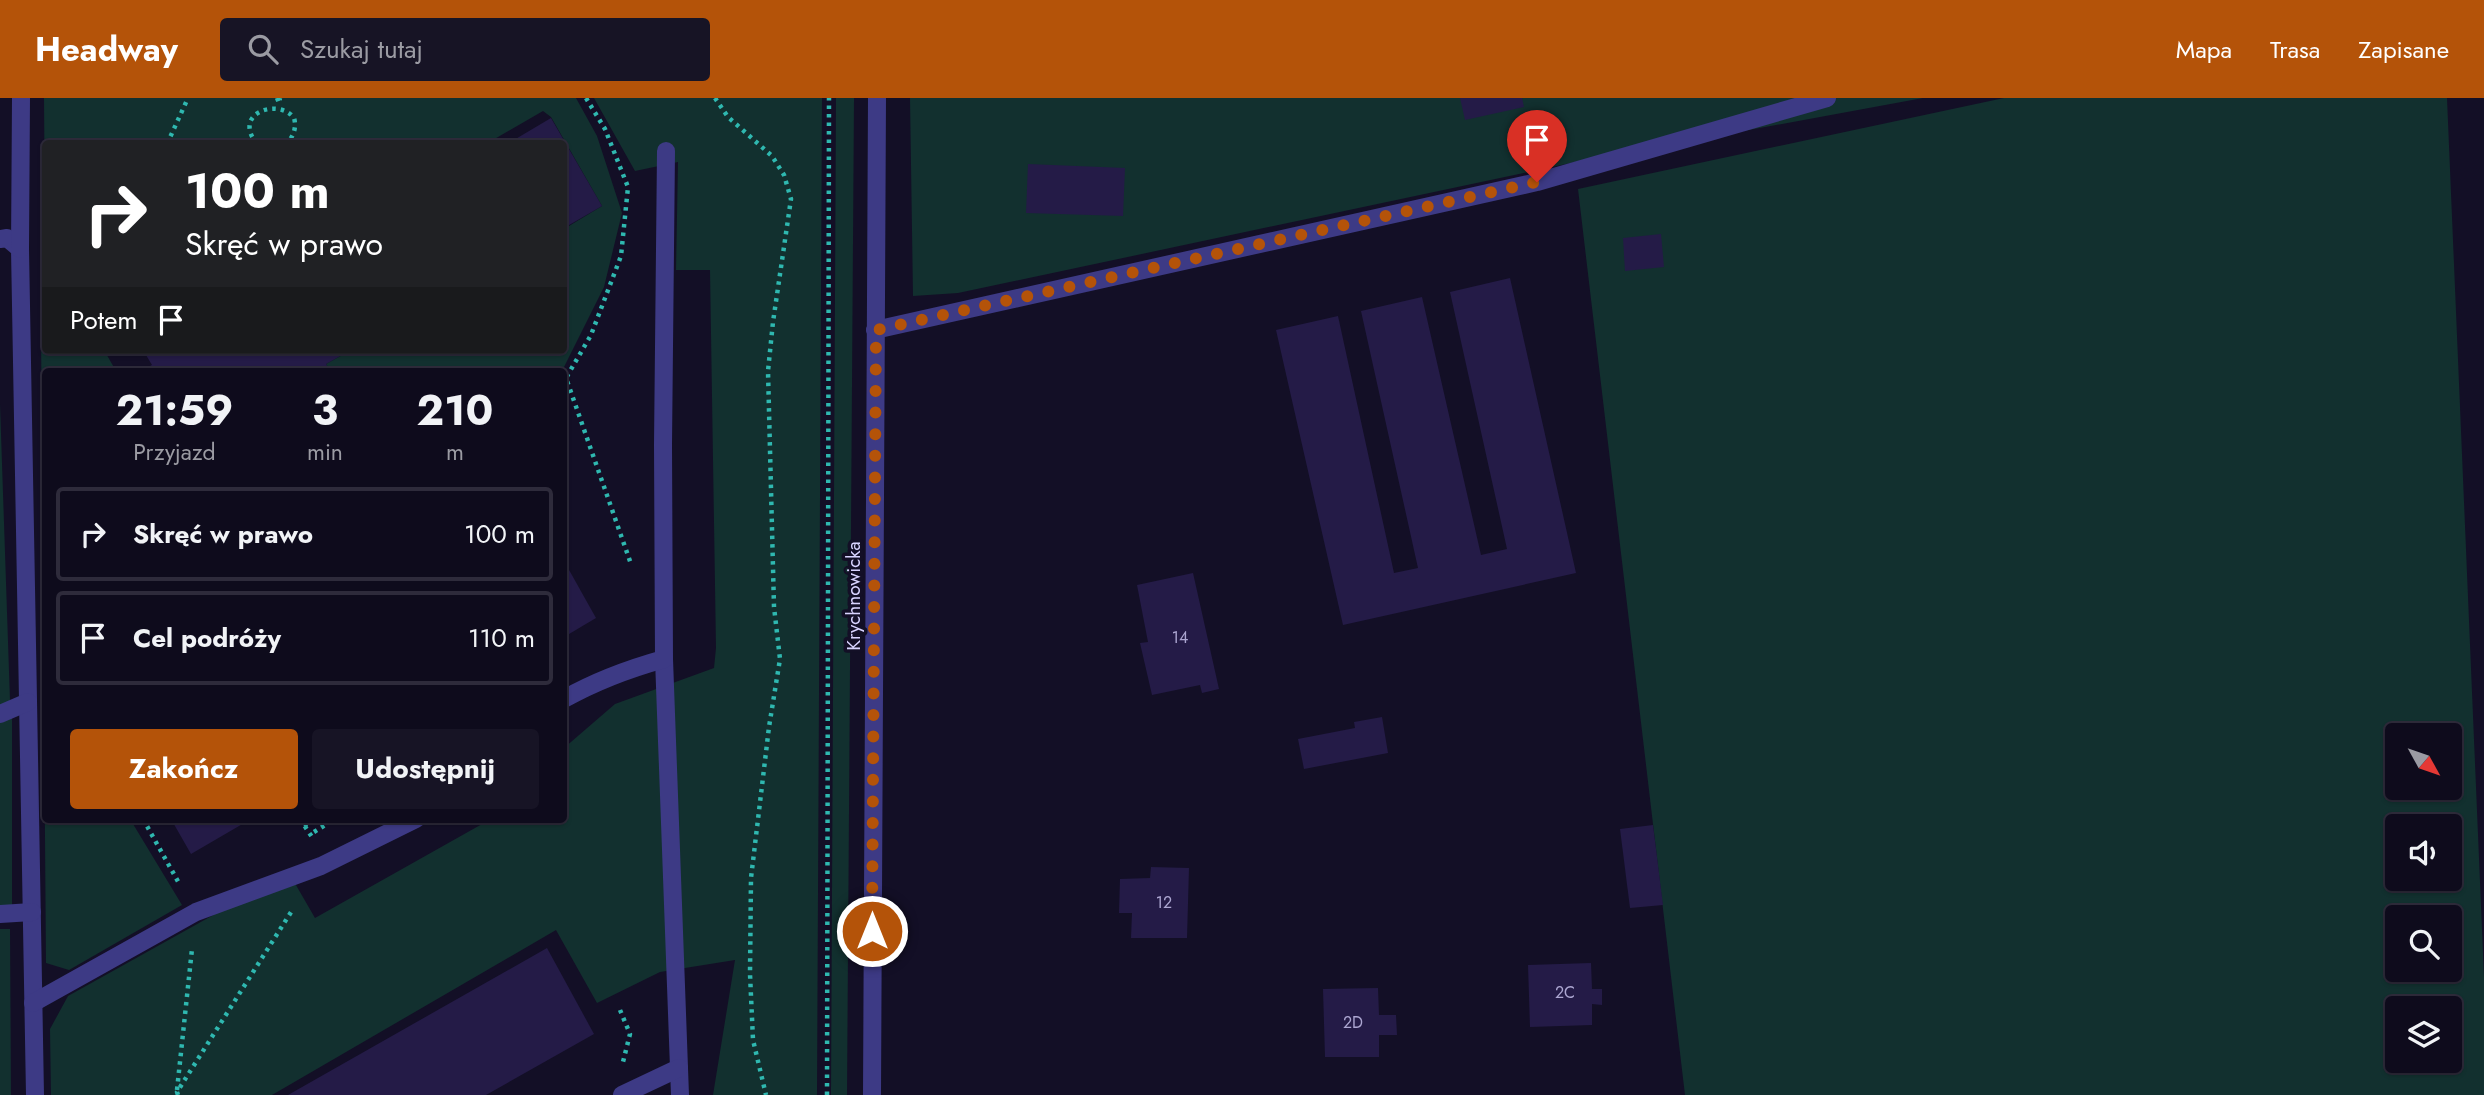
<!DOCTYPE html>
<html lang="pl">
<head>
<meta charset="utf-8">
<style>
	body { margin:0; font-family:Jost,sans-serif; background:#171425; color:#f1f3f6; height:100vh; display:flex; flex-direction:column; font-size:26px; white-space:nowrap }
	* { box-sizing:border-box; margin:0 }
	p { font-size:23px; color:#9b9ba3 }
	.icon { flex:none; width:38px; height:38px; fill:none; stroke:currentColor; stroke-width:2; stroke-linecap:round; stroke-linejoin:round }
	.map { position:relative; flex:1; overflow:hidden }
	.drawer { position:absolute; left:42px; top:270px; width:525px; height:455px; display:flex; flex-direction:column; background:#0e0b1c; border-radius:7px; box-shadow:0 2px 5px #0004,0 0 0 2px #2e2b3b }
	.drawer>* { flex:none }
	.banner { position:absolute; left:42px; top:42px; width:525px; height:214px; border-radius:7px; box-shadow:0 2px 5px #0004,0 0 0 2px #2e2b3b; background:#202124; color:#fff; overflow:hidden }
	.needle { width:46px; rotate:130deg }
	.fabs { position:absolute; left:2385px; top:625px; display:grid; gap:14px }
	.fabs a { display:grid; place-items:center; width:77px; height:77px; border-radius:7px; background:#0e0b1c; box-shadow:0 2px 5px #0004,0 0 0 2px #2e2b3b; font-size:35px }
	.pin { position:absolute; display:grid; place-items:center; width:60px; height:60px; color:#fff; margin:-72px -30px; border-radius:50% 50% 50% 0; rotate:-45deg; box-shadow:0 0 7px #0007 }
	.pin .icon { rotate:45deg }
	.me { position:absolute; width:77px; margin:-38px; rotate:0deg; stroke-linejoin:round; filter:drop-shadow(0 0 5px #0008) }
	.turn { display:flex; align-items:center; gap:24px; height:147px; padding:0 28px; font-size:32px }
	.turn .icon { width:91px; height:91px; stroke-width:2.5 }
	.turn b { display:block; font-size:49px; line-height:60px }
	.then { display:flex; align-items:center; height:66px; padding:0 28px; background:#0003; gap:14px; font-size:26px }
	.eta { display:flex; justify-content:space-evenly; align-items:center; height:119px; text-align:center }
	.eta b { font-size:42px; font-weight:700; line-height:49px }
	.action { display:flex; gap:14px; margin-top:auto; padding:14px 28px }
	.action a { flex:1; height:80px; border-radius:7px; background:#b45309; color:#fff; font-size:28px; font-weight:700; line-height:80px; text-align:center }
	.action a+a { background:#171425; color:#f1f3f6 }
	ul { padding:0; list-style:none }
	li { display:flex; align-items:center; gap:21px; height:94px; margin:0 14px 10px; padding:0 14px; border:4px solid #2e2b3b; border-radius:7px }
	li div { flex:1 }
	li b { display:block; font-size:26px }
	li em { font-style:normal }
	header { display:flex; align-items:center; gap:42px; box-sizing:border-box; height:98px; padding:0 35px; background:#b45309; color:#fff }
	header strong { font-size:33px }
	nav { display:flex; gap:38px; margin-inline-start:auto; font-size:24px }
	.search { width:490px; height:63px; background:#171425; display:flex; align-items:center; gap:18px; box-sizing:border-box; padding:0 24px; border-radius:7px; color:#9b9ba3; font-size:26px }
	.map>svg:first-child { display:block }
</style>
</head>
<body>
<header>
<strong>Headway</strong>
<div class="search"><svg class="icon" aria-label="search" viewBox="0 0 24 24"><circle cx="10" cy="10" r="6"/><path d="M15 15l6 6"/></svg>Szukaj tutaj</div>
<nav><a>Mapa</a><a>Trasa</a><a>Zapisane</a></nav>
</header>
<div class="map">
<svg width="2484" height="997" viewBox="0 0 2484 997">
	<rect width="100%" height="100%" fill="#130f26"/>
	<g fill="#12302f" fill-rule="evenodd">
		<polygon points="44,0 576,0 597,38 622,115 604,189 562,273 330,273 326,266 351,252 564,252 564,131 602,108 551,19 543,13 486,46 46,46 45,128"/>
		<polygon points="594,0 822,0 817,997 713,997 735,862 660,874 597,905 556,832 272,997 51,997 50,931 68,898 289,775 315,820 491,721 564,721 564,650 615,606 714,570 716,550 710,172 676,172 678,64 635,73"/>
		<polygon points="836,0 854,0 847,997 831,997"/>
		<polygon points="910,0 1923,0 1580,63 958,195 913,198"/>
		<path d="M 2004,0 L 2447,0 L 2484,879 L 2484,997 L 1685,997 L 1578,91 ZM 2398,637 L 2450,637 L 2450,690 L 2398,690 ZM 2398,728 L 2450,728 L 2450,780 L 2398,780 ZM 2398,819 L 2450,819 L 2450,872 L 2398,872 ZM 2398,910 L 2450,910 L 2450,962 L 2398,962 Z"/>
		<polygon points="41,232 45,232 46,252 104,252 116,273 46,273 46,721 130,721 182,807 69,872 46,865"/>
		<polygon points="0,306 10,603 0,607"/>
		<polygon points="12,618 12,809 0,809 0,623"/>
		<polygon points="0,831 10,831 11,997 0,997"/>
	</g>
	<g fill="#241b47">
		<polygon points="1460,0 1522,0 1524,9 1465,22"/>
		<polygon points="551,20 602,108 564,130 564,46 507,46"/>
		<polygon points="1028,66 1125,70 1123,118 1026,115"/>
		<polygon points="1661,136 1664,169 1625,173 1623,140"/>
		<polygon points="1510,180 1576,475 1343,527 1276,232 1338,218 1394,475 1418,470 1361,213 1422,199 1481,457 1507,451 1450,194"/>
		<polygon points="143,252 351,252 326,266 330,273 140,273 152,267"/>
		<polygon points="564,463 596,520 564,539"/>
		<polygon points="1193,475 1219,591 1202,595 1200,587 1152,597 1140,545 1148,544 1137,487"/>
		<polygon points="1382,619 1388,655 1304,671 1298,641 1355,630 1354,624"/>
		<polygon points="171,721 251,721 191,756"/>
		<polygon points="1653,727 1663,807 1630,810 1620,731"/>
		<polygon points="1151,769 1189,770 1187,840 1131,840 1132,815 1119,815 1120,781 1150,780"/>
		<polygon points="547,850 594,936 486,997 288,997"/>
		<polygon points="1591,865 1592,891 1602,891 1602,907 1592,906 1592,927 1530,929 1528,867"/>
		<polygon points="1378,890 1379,917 1396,917 1397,937 1379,937 1379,959 1325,959 1323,891"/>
	</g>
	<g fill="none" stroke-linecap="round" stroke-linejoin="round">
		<g stroke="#2fb8b0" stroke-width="4.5" stroke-dasharray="3.5 5" stroke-linecap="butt">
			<polyline points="277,0 279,5 280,0"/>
			<polyline points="586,0 605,31 628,89 621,158 591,237 566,280 631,466"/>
			<polyline points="715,0 728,19 772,58 784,77 791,101 773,224 768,273 774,509 780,561 769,629 751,780 750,876 753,942 766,997"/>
			<polyline points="167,46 188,0"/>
			<path d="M 257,46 C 231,14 280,0 294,20 C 297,30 293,38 287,46"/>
			<polyline points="143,721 180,787"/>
			<polyline points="300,721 312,739"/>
			<polyline points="304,728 315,721"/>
			<polyline points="314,734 335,721"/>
			<polyline points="620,912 630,936 623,964"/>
			<polyline points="177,992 192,851"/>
			<polyline points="178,997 177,994 293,811"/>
			<polyline points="827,997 829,0"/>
		</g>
		<g stroke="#3d3a85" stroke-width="18">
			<polyline points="0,141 7,140 20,151 35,997"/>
			<polyline points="20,151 21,0"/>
			<polyline points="875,232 1537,84 1827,0"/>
			<polyline points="664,561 680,997"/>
			<path d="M 564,601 C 596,583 628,571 664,561 L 663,347 L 666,53"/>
			<polyline points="0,616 28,604"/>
			<polyline points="0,816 32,814"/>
			<polyline points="33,905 196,814 321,768 416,721"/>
			<polyline points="622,997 679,970"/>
			<polyline points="872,997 877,0"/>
		</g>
	</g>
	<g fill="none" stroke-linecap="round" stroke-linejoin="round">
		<polyline stroke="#b45309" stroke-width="12" stroke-dasharray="0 21.6" points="872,833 876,232 1537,84"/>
	</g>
	<g text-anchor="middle" stroke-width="7" stroke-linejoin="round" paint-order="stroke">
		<g font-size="16" fill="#aca6d1">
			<text x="1180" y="545">14</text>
			<text x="1164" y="810">12</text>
			<text x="1565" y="900">2C</text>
			<text x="1353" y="930">2D</text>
		</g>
		<g font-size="19" fill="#d9d4ff" stroke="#130f26">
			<text transform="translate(853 498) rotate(-90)" y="7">Krychnowicka</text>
		</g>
	</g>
</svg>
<div class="fabs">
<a><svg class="needle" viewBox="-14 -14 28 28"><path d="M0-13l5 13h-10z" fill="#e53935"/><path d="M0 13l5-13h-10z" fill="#9b9ba3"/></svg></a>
<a><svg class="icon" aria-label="sound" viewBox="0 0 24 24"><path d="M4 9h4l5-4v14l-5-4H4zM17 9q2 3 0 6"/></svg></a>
<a><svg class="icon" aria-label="search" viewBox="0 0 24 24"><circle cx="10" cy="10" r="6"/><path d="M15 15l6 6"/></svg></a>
<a><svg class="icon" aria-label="layers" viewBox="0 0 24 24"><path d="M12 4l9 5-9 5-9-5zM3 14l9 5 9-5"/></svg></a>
</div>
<div class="pin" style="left:1537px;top:84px;background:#d93025"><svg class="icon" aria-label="arrive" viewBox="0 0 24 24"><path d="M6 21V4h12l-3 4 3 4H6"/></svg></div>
<svg class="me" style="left:872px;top:833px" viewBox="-20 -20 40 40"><circle r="17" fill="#b45309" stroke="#fff" stroke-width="3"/><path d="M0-11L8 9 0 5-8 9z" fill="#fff"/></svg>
<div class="banner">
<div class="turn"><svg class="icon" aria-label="right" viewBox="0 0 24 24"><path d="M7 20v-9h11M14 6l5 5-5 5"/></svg><div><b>100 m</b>Skręć w prawo</div></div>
<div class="then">Potem<svg class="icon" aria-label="arrive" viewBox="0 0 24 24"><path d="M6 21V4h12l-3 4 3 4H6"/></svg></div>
</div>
<section class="drawer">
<div class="eta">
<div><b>21:59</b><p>Przyjazd</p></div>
<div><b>3</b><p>min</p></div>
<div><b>210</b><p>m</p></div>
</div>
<ul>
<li><svg class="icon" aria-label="right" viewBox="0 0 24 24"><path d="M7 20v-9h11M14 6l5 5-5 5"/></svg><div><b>Skręć w prawo</b></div><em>100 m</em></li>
<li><svg class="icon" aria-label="arrive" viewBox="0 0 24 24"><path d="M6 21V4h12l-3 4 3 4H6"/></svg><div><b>Cel podróży</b></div><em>110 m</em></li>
</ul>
<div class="action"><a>Zakończ</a><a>Udostępnij</a></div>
</section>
</div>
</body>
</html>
